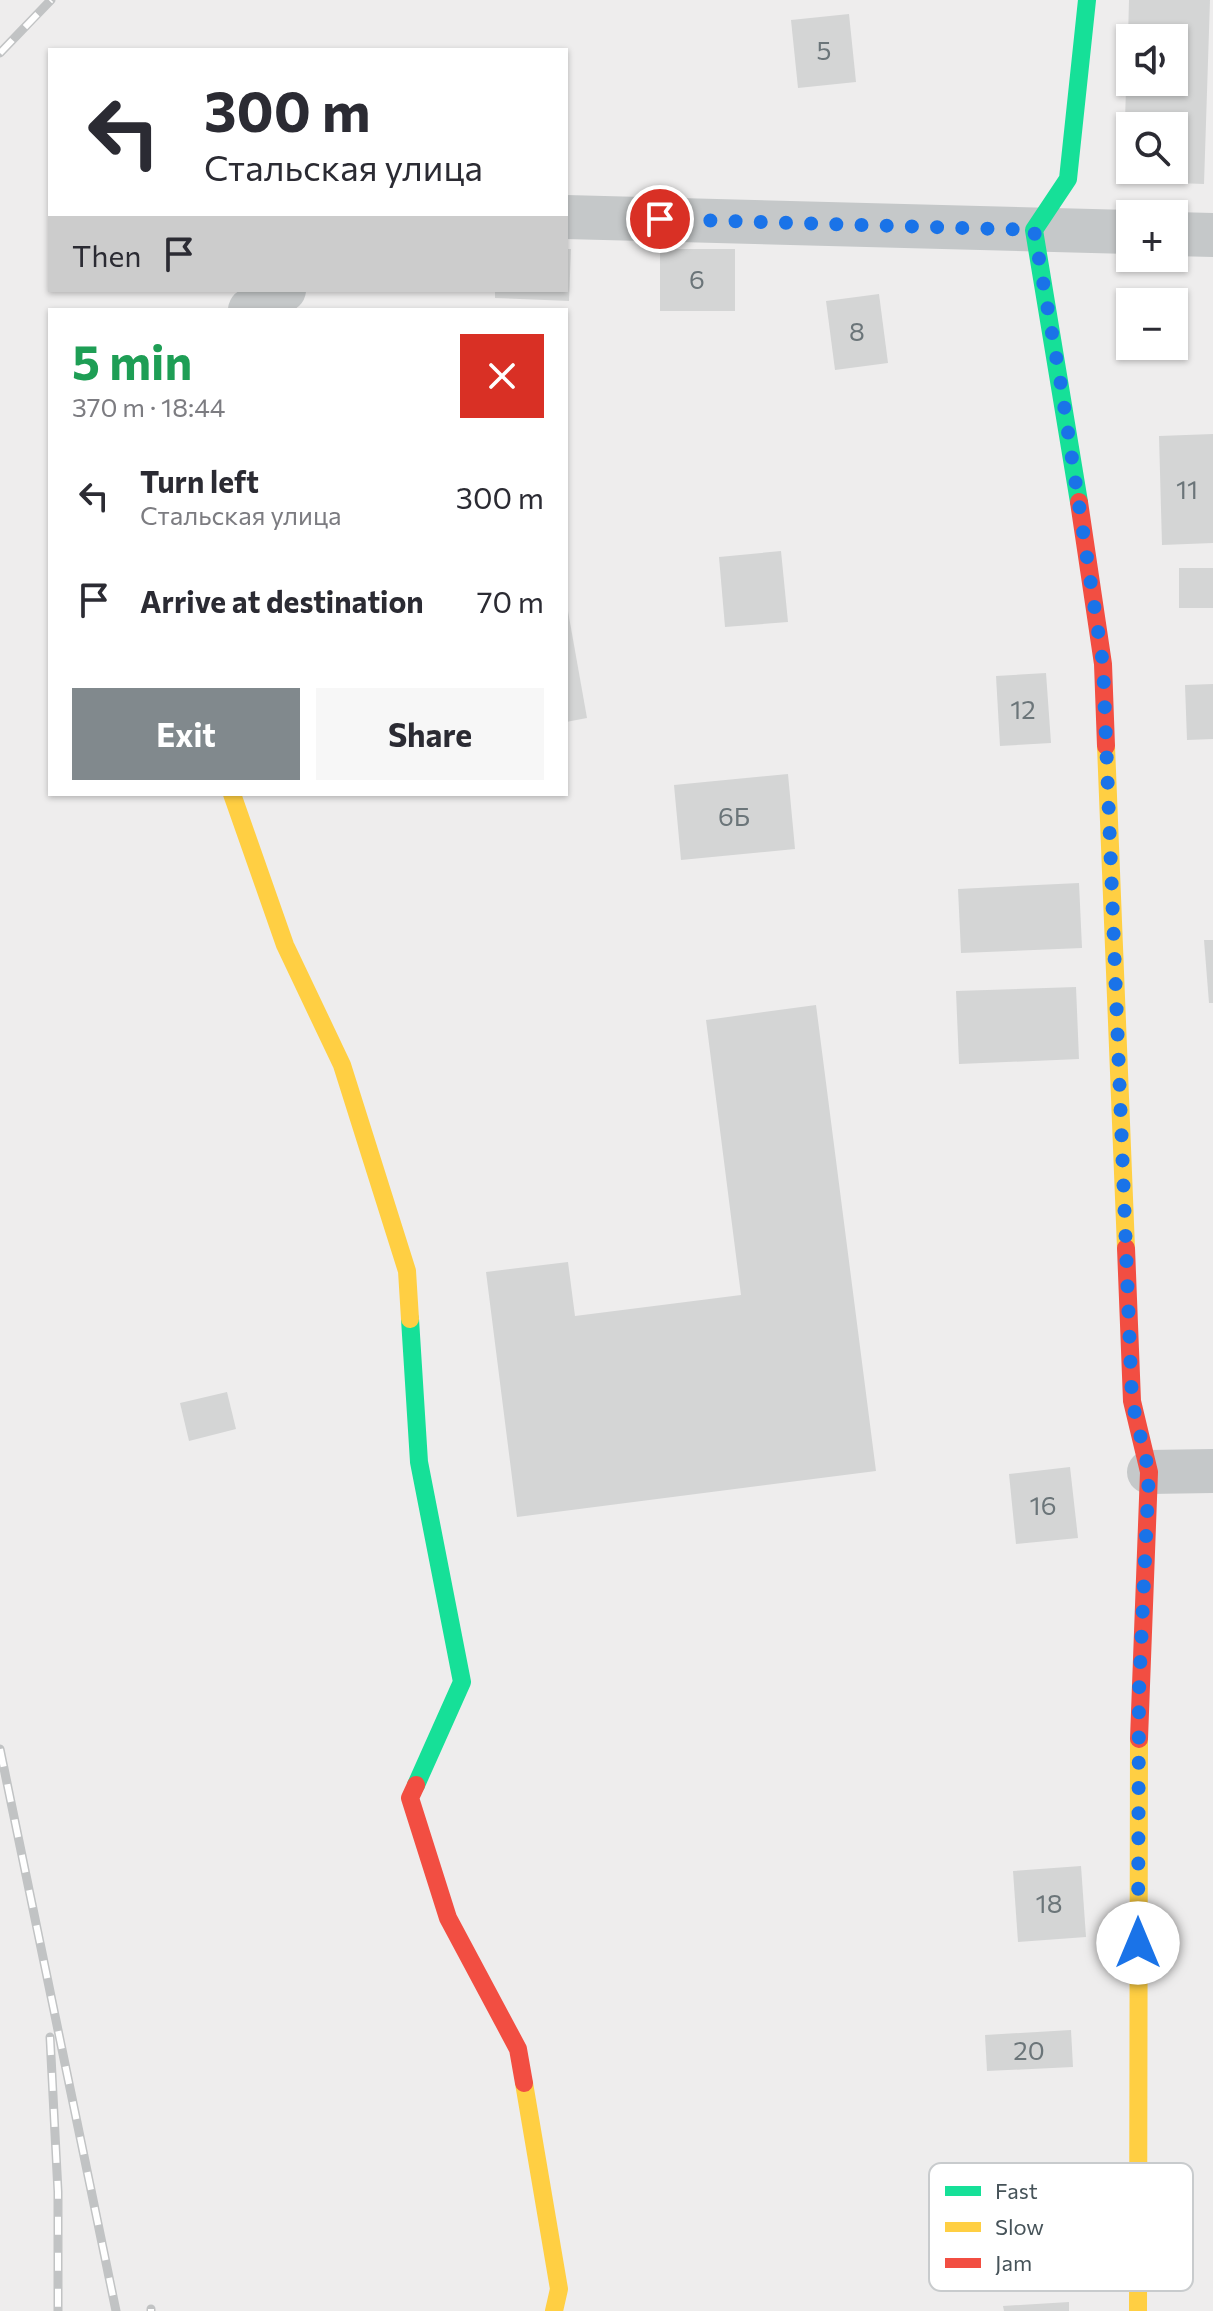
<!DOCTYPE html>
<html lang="en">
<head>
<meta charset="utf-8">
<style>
	body { margin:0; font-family:Commissioner,sans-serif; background:#f7f7f7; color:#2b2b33; height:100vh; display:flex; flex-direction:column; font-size:30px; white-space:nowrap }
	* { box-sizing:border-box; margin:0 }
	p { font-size:26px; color:#7c7c81 }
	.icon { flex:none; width:44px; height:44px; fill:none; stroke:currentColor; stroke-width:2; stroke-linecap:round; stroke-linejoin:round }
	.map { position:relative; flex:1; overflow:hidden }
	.side { position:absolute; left:48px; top:308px; width:520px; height:488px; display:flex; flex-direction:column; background:#fff; border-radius:0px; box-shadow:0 2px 6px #0004 }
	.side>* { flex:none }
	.guide { position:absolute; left:48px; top:48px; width:520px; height:244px; border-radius:0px; box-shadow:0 2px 6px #0004; background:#fff; color:#2b2b33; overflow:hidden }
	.tools { position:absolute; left:1116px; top:24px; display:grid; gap:16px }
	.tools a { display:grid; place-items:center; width:72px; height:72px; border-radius:0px; background:#fff; box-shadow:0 2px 6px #0004; font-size:40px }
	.pin { position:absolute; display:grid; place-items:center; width:68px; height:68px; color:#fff; margin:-34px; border:4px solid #fff; border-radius:50%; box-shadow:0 2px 8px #0007 }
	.me { position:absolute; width:88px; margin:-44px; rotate:0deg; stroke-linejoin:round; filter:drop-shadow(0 0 6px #0008) }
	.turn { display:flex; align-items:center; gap:28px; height:168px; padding:0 24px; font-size:36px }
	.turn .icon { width:104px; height:104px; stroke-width:2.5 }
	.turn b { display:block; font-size:56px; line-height:68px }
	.then { display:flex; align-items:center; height:76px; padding:0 24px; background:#0003; gap:16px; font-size:30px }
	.round { display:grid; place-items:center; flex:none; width:84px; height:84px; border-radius:0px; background:#f7f7f7 }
	.head { display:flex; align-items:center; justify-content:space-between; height:136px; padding:0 24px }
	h1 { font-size:48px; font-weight:700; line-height:60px; color:#1e9e55 }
	.action { display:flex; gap:16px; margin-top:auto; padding:16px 24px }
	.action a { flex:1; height:92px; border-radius:0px; background:#81898d; color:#fff; font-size:32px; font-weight:700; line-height:92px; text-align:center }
	.action a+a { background:#f7f7f7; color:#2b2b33 }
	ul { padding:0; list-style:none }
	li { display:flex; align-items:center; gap:24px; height:104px; padding:0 24px }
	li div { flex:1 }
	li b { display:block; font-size:30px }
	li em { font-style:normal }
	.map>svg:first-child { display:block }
</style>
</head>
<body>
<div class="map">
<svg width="1213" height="2311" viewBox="0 0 1213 2311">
	<rect width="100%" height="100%" fill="#eeeded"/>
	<g fill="#d4d5d5" fill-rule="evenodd">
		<path d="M 1129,0 L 1210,0 L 1204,184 L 1123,181 L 1127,58 L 1130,58 L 1130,82 L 1174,82 L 1174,38 L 1128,38 ZM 1130,126 L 1174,126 L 1174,170 L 1130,170 Z"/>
		<polygon points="849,14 856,82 798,88 791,20"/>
		<polygon points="566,249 571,249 569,301 495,298 495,290 566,290"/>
		<rect x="660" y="249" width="75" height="62"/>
		<polygon points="879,294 888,363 835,370 826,301"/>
		<polygon points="1213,434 1213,543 1162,545 1159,436"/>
		<polygon points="781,551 788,622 725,627 719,557"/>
		<rect x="1179" y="568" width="34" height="40"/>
		<polygon points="566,600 587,718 566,722"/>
		<polygon points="1046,673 1051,743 1000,746 996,676"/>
		<polygon points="1213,684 1213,739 1187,740 1185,685"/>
		<polygon points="788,774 795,849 681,860 674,785"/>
		<polygon points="1079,883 1082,948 961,953 958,889"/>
		<polygon points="1204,940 1213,940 1213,1003 1209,1003"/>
		<polygon points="1076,987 1079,1059 959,1064 956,991"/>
		<polygon points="816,1005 876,1471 517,1517 486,1272 568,1262 575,1316 741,1295 706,1020"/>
		<polygon points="227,1392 236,1429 189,1441 180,1403"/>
		<polygon points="1070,1467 1078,1538 1016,1544 1009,1474"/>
		<polygon points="1081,1866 1086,1937 1018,1942 1013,1871"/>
		<polygon points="1071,2030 1073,2067 987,2071 985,2035"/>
		<polygon points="1069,2302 1069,2311 1004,2311 1003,2306"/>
	</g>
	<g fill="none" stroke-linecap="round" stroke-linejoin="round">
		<g stroke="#c5c8c9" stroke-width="44">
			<polyline points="566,217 1130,232"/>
			<polyline points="1174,234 1213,235"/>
			<polyline points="250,310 284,290"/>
			<polyline points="1149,1472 1213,1471"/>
		</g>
		<g stroke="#16e098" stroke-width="18">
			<polyline points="1079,502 1034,230 1068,179 1087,0"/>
			<polyline points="410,1319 419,1462 462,1682 416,1785"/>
		</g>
		<g stroke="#ffcf43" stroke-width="18">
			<polyline points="1106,746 1126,1248"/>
			<polyline points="232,794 285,945 342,1065 407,1271 410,1319"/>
			<polyline points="524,2083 559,2289 554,2311"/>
			<polyline points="1138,2311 1139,1739"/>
		</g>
		<g stroke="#f24e42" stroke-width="18">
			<polyline points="1079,502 1103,664 1106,746"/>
			<polyline points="1126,1248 1132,1401 1149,1472 1139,1739"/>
			<polyline points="416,1785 410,1798 448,1918 518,2049 524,2083"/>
		</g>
		<defs>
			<g id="rail">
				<polyline points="0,53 51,0"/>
				<polyline points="0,1749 116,2311"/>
				<polyline points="50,2037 58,2192 58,2311"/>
				<polyline points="151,2309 151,2311"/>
			</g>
		</defs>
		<use href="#rail" stroke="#c1c3c4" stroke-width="9"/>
		<use href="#rail" stroke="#fff" stroke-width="6" stroke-dasharray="18" stroke-linecap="butt"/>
	</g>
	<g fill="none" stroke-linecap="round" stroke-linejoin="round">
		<polyline stroke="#1a73e8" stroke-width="14" stroke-dasharray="0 25.2" points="660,219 1034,230 1060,379 1103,664 1132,1401 1149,1472 1139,1691 1138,1943"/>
	</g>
	<g text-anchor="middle" stroke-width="6" stroke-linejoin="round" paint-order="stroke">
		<g font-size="26" fill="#6b7579">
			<text x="824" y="60">5</text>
			<text x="697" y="289">6</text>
			<text x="857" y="341">8</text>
			<text x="1187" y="499">11</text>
			<text x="1023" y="719">12</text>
			<text x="734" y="826">6Б</text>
			<text x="1043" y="1515">16</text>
			<text x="1049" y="1913">18</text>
			<text x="1029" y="2060">20</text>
		</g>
	</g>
	<rect x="929" y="2163" width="264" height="128" rx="12" fill="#fff" stroke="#c8cbcd" stroke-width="2"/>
	<rect x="945" y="2186" width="36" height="10" fill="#16e098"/>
	<rect x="945" y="2222" width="36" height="10" fill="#ffcf43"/>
	<rect x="945" y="2258" width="36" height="10" fill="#f24e42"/>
	<g font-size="22" fill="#465359">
		<text x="995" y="2199">Fast</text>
		<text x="995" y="2235">Slow</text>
		<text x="995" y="2271">Jam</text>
	</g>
</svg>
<div class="tools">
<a><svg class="icon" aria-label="sound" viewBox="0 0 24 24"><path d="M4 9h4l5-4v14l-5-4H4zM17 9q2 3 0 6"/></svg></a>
<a><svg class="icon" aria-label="search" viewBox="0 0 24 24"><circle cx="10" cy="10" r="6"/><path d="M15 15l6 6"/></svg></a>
<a>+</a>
<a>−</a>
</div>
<div class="pin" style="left:660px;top:219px;background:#d93025"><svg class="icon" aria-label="arrive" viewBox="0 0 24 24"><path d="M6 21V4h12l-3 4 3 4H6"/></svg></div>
<svg class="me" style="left:1138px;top:1943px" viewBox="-20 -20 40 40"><circle r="19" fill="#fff"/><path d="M0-13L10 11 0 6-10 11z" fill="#1a73e8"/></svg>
<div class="guide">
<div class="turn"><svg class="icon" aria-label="left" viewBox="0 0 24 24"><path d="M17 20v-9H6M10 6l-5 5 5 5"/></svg><div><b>300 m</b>Стальская улица</div></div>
<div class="then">Then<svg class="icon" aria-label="arrive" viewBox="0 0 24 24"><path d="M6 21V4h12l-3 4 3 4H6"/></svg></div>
</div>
<section class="side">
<div class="head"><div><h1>5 min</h1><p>370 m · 18:44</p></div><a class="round" style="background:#d93025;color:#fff"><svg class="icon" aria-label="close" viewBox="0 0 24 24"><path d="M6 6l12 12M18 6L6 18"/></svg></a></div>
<ul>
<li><svg class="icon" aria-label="left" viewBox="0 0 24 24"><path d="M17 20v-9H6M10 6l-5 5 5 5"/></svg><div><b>Turn left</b><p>Стальская улица</p></div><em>300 m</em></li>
<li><svg class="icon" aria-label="arrive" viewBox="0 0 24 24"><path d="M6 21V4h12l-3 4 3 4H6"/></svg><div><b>Arrive at destination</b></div><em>70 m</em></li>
</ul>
<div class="action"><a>Exit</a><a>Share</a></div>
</section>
</div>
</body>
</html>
